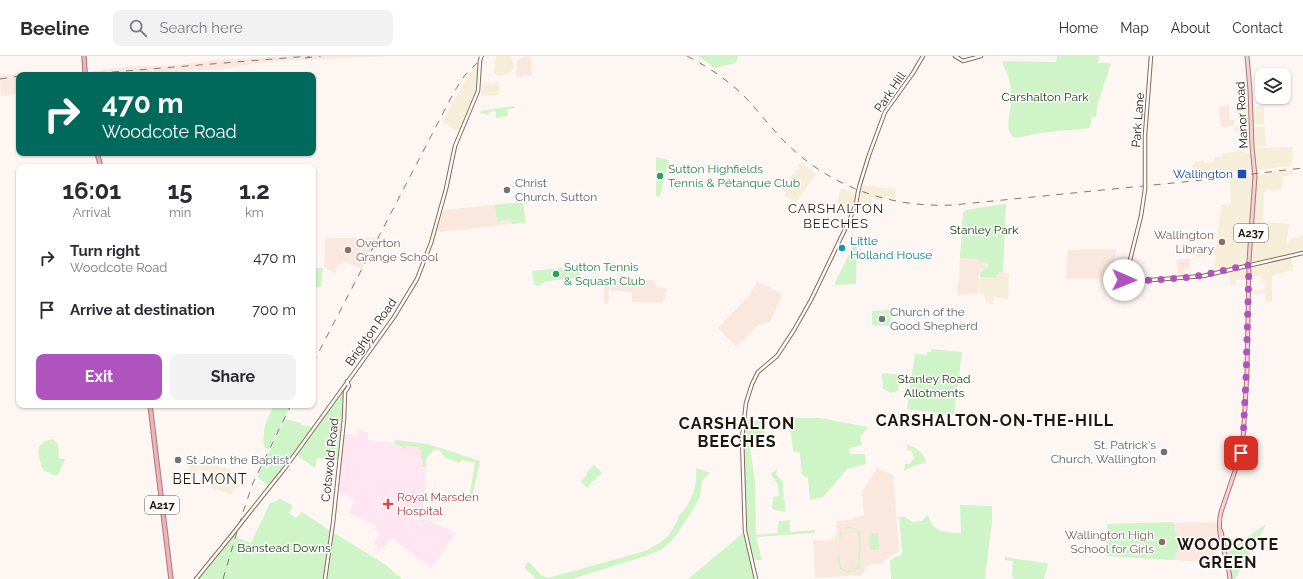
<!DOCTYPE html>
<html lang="en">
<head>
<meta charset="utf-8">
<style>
	body { margin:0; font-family:Raleway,sans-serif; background:#f2f2f3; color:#2b2b33; height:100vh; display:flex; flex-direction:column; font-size:15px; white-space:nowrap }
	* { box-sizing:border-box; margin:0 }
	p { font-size:13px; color:#7c7c81 }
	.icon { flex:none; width:22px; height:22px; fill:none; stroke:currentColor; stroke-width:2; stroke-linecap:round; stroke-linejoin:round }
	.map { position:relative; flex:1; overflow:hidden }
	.details { position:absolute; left:16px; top:108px; width:300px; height:244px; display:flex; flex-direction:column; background:#fff; border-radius:8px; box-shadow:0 1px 3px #0004 }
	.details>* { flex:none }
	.banner { position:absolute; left:16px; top:16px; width:300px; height:84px; border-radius:8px; box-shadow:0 1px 3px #0004; background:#00695c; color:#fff; overflow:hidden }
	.controls { position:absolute; left:1255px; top:12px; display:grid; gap:8px }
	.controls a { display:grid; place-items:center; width:36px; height:36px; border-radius:8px; background:#fff; box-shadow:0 1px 3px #0004; font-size:20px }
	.pin { position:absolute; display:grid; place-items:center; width:34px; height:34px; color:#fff; margin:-17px; border-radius:8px; box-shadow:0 2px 6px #0006 }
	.me { position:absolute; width:44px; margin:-22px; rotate:91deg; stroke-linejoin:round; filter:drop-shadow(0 0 3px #0008) }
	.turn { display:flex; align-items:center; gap:14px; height:84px; padding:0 20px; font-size:18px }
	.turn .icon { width:52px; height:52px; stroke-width:2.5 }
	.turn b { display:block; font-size:28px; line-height:34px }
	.eta { display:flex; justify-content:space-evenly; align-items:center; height:68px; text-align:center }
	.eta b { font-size:24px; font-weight:700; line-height:28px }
	.button { display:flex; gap:8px; margin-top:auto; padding:8px 20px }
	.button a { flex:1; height:46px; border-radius:8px; background:#af53be; color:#fff; font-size:16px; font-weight:700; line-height:46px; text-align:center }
	.button a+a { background:#f2f2f3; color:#2b2b33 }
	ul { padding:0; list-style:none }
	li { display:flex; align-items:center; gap:12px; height:52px; padding:0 20px }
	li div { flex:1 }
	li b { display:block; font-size:15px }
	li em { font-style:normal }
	header { display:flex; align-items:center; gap:24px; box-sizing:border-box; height:56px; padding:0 20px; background:#fff; border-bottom:1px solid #e1e1e2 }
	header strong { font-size:19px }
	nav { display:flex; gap:22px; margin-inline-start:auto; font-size:14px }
	.search { width:280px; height:36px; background:#f2f2f3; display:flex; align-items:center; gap:10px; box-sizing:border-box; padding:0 14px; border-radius:8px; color:#7c7c81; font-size:15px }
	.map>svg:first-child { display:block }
</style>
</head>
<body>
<header>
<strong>Beeline</strong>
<div class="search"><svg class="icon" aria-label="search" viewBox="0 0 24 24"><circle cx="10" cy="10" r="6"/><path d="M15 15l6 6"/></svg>Search here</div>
<nav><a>Home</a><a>Map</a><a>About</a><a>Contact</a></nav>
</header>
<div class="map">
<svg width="1303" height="523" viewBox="0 0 1303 523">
	<rect width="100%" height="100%" fill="#fef6f2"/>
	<g fill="#f6eed8">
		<polygon points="496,0 511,0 514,10 513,14 509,17 499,20 494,17"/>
		<polygon points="477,10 478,10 475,37 458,75 442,66 467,21"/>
		<polygon points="499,25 499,39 481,40 484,26 493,28"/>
		<polygon points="1248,48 1249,51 1264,50 1264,68 1253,68 1250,71 1265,71 1266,90 1249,91 1240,95 1245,97 1254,96 1254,92 1293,91 1292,110 1194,120 1193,110 1194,106 1203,104 1205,107 1214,105 1214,102 1222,100 1222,98 1240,95 1239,93 1241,92 1241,81 1240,81 1239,76 1235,76 1235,71 1239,70 1239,66 1241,66 1242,49"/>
		<polygon points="801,106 816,118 796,146 784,140 786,137 775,127 778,123 784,128 800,111 798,109"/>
		<polygon points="1293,114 1293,118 1283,121 1282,133 1270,135 1268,132 1267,133 1266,135 1264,136 1263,166 1289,168 1286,189 1290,183 1303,180 1303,196 1292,198 1291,202 1293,214 1273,219 1272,223 1272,246 1265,246 1265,238 1250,238 1250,234 1265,233 1265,225 1262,225 1262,220 1250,220 1245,224 1235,224 1235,229 1230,229 1229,216 1226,213 1221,214 1215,211 1216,198 1196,201 1194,190 1216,192 1221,149 1231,148 1230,123 1250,119 1252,117 1257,117 1257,119 1266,117"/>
		<polygon points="861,129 896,133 895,143 884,140 882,145 872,142 868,157 852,150 851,153 837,146 841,132 858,138"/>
		<polygon points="999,216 1009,217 1008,243 994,241 993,248 986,247 984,237 979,239 980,221 996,222 997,218"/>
		<polygon points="199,404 210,405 209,408 230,413 229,418 238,421 236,432 231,439 210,431 214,418 212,417 198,413 194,425 187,423 188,414 190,409 189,406 198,406"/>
	</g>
	<g fill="#fae8df">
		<polygon points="289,0 391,0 295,4 259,7 218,14 195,14 155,19 88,19 88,16 100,15 101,14 133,10 164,10 204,6 215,4"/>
		<polygon points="531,0 532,19 524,19 524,20 516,22 517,4 524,1"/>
		<polygon points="80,16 82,16 82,19 19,19 19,37 1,40 0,19"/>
		<polygon points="1229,49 1229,64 1234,64 1234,69 1221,72 1219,50"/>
		<polygon points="510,147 512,168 439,176 437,174 443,154"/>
		<polygon points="325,182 377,182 361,213 345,206 338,209 334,217 324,211"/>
		<polygon points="1117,193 1109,222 1066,223 1068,194"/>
		<polygon points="960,202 978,203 978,206 988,206 988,208 980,214 978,237 958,240 957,235 958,225 960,224 959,221"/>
		<polygon points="1190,202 1190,212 1185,212 1186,220 1179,221 1176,204"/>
		<polygon points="583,221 654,224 656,231 667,233 663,247 632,246 632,236 609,234 608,247 604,247 604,222 583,222"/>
		<polygon points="757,225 782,238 770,266 757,270 737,291 718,272 751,237"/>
		<polygon points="877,412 893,419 899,495 885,504 882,508 867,509 862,519 815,522 813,484 826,485 835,482 837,477 836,465 850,464 856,461 864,460 862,434 865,432"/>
		<polygon points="1217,466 1217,478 1220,494 1214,497 1205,506 1106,500 1107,468"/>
	</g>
	<polygon fill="#ffe6f1" points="357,375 368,376 367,384 394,387 395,384 428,388 423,454 409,456 407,460 418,465 419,462 425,463 456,477 431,512 392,482 379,496 377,494 377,490 374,488 379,477 374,474 377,470 349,457 355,443 338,436 344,378 357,379"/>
	<g fill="#cff4c7" fill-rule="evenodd">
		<polygon points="698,0 738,0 736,7 715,12"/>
		<path d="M 1057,0 L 1099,0 L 1098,7 L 1111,7 L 1097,51 L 1096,61 L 1092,61 L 1090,72 L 1040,77 L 1017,82 C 1004,79 1009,63 1010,55 C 1011,47 1011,37 1010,29 C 1010,21 1004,13 1002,5 L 1056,6 Z"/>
		<polygon points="514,50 515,52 508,53 507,55 508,60 496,62 496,56 494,55 489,56 489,59 480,57 481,55"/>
		<polygon points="656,101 669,104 660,140 658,141 656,139"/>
		<polygon points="523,146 526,167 512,168 511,163 497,165 495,149"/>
		<path d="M 1003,148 L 1006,148 L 1003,216 L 999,216 L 999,218 L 997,218 L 996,222 L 980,221 C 980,214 983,213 988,210 L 988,206 L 978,206 L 978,203 L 960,202 L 963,157 L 966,154 Z"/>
		<polygon points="853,190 857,191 856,228 834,229"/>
		<polygon points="313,197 313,212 323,212 321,231 313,231"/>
		<polygon points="580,210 580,222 547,225 541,228 541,230 534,229 532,215"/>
		<polygon points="891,254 891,270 872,269 872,255"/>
		<polygon points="931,293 962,296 954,359 907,353 915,298 927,299 927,296 931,296"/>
		<polygon points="884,317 900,319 901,322 898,335 891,337 883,333 882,318"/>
		<polygon points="340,336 344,338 337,404 317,402 315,412 295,398"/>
		<path d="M 276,349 L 291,349 L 268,394 L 265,392 C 262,386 264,370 267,364 C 269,359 271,357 272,352 L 275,352 Z"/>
		<polygon points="789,362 820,362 868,371 860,381 862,389 849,392 849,398 865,398 866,408 847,413 823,441 810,444 808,422 802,419 800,397 793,395"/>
		<polygon points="285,363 301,367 301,369 313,371 269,430 257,421"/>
		<polygon points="743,364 763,365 765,387 749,385 755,426 756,479 777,477 779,465 790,464 790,476 815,474 815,477 756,481 762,504 752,504 746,475 747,450 744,425 743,382 742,375"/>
		<path d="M 53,383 C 60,387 59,396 58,402 L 65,403 L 58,419 L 53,419 L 43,414 C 38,399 33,387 53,383 Z"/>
		<polygon points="395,384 428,388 480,405 472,442 469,442 475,407 462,404 459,407 444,401 439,394 434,394 426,402 426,411 422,411 423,404 421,403 421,394 418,394 419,391 406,390 406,393 394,387"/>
		<path d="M 907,389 C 916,391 923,396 926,405 L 925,407 L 916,409 L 904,415 L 905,408 L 909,408 L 913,404 L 914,402 L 912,395 L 907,394 Z"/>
		<polygon points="594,409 602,417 594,425 593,424 587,432 581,425 587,419 586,417"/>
		<path d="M 696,412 L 710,417 L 702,424 L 700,441 L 691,457 L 674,482 L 663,493 L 646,500 L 572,523 L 536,523 L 525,512 L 526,507 L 529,506 L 541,519 L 548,522 L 645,495 L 661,486 L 669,479 L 678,464 L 679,459 C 691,449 698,428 696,412 Z"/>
		<polygon points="778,413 776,418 783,426 783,442 785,445 785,456 772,453 773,441 779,440 778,428 770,418"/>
		<polygon points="279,442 293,450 289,457 296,462 302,456 331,475 331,477 336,478 386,509 402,523 198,523 235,478 235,481 251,487 270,447 277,445"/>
		<path d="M 960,449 L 992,450 L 992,464 L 985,523 L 891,523 L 890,504 L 895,501 L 900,500 L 902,497 L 899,461 L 905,461 L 912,466 L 922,465 L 928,458 C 932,477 944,476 961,477 Z"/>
		<polygon points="1173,466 1180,492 1176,493 1175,504 1106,500 1107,468"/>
		<polygon points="1266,468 1266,469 1235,523 1231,523 1226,497"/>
		<path d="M 847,471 C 854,470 859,473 861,480 L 859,513 L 857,513 L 849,517 L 841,514 L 838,505 L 840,477 ZM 848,472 L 855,473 L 859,481 L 858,507 L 855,512 L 853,514 L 847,515 L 842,513 C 838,507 839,486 841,479 C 842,475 844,474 848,472 Z"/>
		<polygon points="743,477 755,523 688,523"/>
		<polygon points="878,477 879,494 870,494 869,478"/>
		<polygon points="1005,501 1016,503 1048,507 1044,523 1015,523 1012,521 1013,505 1005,504"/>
	</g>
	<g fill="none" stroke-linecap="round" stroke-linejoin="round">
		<defs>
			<g id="secondary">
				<polyline points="955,0 963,5 981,0"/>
				<polyline points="1145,123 1145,79 1151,0"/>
				<polyline points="860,128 869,99 885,56 913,17 923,0"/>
				<polyline points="1128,212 1124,223 1126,226 1203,220 1303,197"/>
				<polyline points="1128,212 1141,160 1145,133"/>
				<polyline points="1129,223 1136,224"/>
				<polyline points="370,282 372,291"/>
				<polyline points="249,457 285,412 338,339 394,261 417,223 431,187 446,133 455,90 478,35 480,5"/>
				<polyline points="196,523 231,480"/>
				<polyline points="325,523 333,467 344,363 345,336 349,330 347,325"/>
				<polyline points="756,523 745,475 742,382 746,347 752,328 758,316 777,300 794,274 811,244 849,165 856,148 858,136"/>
			</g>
			<g id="primary">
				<polyline points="1221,475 1224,491"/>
				<path d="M 1230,523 C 1228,499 1215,480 1221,456 L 1237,409 L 1243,384 L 1247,317 L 1249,205 L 1255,120 L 1252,91 L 1250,34 L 1247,0"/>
			</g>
			<g id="highway">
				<polyline points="84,0 85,16"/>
				<polyline points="97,97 101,111"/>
				<polyline points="150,349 171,523"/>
			</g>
		</defs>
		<use href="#secondary" stroke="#886856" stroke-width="4.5"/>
		<use href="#primary" stroke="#a77b7c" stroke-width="5"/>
		<use href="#highway" stroke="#a77b7c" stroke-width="5.5"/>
		<use href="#secondary" stroke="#fff" stroke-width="2.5"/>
		<use href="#primary" stroke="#f5d1d4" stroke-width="3"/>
		<use href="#highway" stroke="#efb2b7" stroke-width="3.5"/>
		<g stroke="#817771" stroke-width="1" stroke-dasharray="7 7" stroke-linecap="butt">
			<path d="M 687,0 C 707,10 726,23 742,38 C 757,53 770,71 785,86 C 830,131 890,152 953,149 L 1193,125 L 1303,112"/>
			<polyline points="305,2 321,0"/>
			<polyline points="42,19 113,16 310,0"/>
			<polyline points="0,23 19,20"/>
			<polyline points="313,307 454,36 465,19 484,0"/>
			<polyline points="223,523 242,459 253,427 291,349"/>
		</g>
		<defs>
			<g id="secondary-bridge">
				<polyline points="480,5 481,1"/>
				<polyline points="1145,123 1145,133"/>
				<polyline points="858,136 860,128"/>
				<polyline points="231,480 249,457"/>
			</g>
			<polyline id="highway-bridge" points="85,16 85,19"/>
		</defs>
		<use href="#secondary-bridge" stroke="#886856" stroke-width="4.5" stroke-linecap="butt"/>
		<use href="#highway-bridge" stroke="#a77b7c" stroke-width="5.5" stroke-linecap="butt"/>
		<use href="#secondary-bridge" stroke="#fff" stroke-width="2.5"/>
		<use href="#highway-bridge" stroke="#efb2b7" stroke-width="3.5"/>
	</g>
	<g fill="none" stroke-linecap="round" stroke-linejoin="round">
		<polyline stroke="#af53be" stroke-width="7" stroke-dasharray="0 12.6" points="1124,224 1127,226 1193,221 1249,209 1246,322 1243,384 1241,397"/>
	</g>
	<rect fill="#1a4fb4" stroke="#fff" stroke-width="1.5" x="1237" y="113" width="10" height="10" rx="2"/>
	<g fill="#2e9e5b" stroke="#fff" stroke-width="1.5">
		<circle cx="660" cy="120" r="4"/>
		<circle cx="556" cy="218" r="4"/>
	</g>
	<g fill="#6b7280" stroke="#fff" stroke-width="1.5">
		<circle cx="507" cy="134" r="4"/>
		<circle cx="882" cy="263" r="4"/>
		<circle cx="1164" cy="396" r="4"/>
		<circle cx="178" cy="404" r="4"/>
	</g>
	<g fill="#8d6e63" stroke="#fff" stroke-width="1.5">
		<circle cx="1222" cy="186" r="4"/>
		<circle cx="348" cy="194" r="4"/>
		<circle cx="1162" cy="486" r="4"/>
	</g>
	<circle fill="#0f9aa8" stroke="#fff" stroke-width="1.5" cx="842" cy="192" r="4"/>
	<path fill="#e0444e" stroke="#fff" stroke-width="1.5" d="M386 442h4v4h4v4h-4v4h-4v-4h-4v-4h4z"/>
	<g text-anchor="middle" stroke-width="3" stroke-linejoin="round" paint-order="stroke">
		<g fill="#fff" stroke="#635a56" stroke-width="1">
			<rect x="1234" y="168" width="34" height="18" rx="3"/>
			<rect x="145" y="440" width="34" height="18" rx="3"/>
		</g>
		<g font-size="11" font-weight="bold" fill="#20140d">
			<text x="1251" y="181">A237</text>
			<text x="162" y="453">A217</text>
		</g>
		<g font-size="12" fill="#20140d" stroke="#fff">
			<text transform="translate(890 36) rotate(-56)" y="4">Park Hill</text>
			<text transform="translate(1242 59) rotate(-93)" y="4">Manor Road</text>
			<text transform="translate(1138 64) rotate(-86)" y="4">Park Lane</text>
			<text transform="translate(371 276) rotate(-55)" y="4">Brighton Road</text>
			<text transform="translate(330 404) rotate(-84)" y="4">Cotswold Road</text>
		</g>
		<g font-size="12" fill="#17390f" stroke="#fff">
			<text x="1045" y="45">Carshalton Park</text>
			<text x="984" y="178">Stanley Park</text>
			<text x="934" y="327">Stanley Road<tspan x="934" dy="14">Allotments</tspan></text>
			<text x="284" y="496">Banstead Downs</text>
		</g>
		<g font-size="12" fill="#27864d" stroke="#fff" text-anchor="start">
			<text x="668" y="117">Sutton Highfields<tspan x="668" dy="14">Tennis &amp; Pétanque Club</tspan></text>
			<text x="564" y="215">Sutton Tennis<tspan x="564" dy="14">&amp; Squash Club</tspan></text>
		</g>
		<g font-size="12" fill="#164399" stroke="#fff" text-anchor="end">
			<text x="1233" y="122">Wallington</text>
		</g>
		<g font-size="12" fill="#5b616d" stroke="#fff" text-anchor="start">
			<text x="515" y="131">Christ<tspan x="515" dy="14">Church, Sutton</tspan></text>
			<text x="890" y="260">Church of the<tspan x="890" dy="14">Good Shepherd</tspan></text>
			<text x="1156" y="393" text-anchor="end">St. Patrick's<tspan x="1156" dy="14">Church, Wallington</tspan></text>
			<text x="186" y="408">St John the Baptist</text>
		</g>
		<g font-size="12" fill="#785e54" stroke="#fff" text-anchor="end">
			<text x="1214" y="183">Wallington<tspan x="1214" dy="14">Library</tspan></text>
			<text x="356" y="191" text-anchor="start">Overton<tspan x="356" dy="14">Grange School</tspan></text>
			<text x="1154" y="483">Wallington High<tspan x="1154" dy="14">School for Girls</tspan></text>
		</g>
		<g font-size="12" fill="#0d838f" stroke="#fff" text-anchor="start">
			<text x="850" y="189">Little<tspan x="850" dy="14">Holland House</tspan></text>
		</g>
		<g font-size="12" fill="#be3a42" stroke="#fff" text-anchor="start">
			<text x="397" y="445">Royal Marsden<tspan x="397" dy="14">Hospital</tspan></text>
		</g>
		<g font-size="13" letter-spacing="1" fill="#20140d" stroke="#fff">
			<text x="836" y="157">CARSHALTON<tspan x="836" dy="15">BEECHES</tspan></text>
		</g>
		<g font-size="14" letter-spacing="1" fill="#20140d" stroke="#fff">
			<text x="210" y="428">BELMONT</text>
		</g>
		<g font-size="16" font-weight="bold" letter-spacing="1" fill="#20140d" stroke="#fff">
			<text x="995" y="370">CARSHALTON-ON-THE-HILL</text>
			<text x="737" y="373">CARSHALTON<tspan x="737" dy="18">BEECHES</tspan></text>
			<text x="1228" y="494">WOODCOTE<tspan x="1228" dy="18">GREEN</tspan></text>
		</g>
	</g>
</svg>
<div class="controls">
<a><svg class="icon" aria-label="layers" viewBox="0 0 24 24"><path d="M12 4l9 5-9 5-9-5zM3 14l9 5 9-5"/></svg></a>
</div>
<div class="pin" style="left:1241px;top:397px;background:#d93025"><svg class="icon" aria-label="arrive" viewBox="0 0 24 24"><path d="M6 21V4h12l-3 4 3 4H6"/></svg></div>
<svg class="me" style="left:1124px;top:224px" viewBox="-20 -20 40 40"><circle r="19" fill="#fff"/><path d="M0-13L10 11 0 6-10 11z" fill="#af53be"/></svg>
<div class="banner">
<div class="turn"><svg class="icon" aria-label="right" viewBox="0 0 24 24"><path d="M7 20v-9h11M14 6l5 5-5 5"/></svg><div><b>470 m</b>Woodcote Road</div></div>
</div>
<section class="details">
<div class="eta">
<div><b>16:01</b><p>Arrival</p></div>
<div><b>15</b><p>min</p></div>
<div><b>1.2</b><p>km</p></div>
</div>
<ul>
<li><svg class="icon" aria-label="right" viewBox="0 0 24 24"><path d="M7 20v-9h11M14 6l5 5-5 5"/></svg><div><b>Turn right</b><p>Woodcote Road</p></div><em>470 m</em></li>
<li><svg class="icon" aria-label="arrive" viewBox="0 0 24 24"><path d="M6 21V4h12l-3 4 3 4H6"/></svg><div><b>Arrive at destination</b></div><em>700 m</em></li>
</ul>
<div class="button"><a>Exit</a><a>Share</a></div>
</section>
</div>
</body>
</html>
